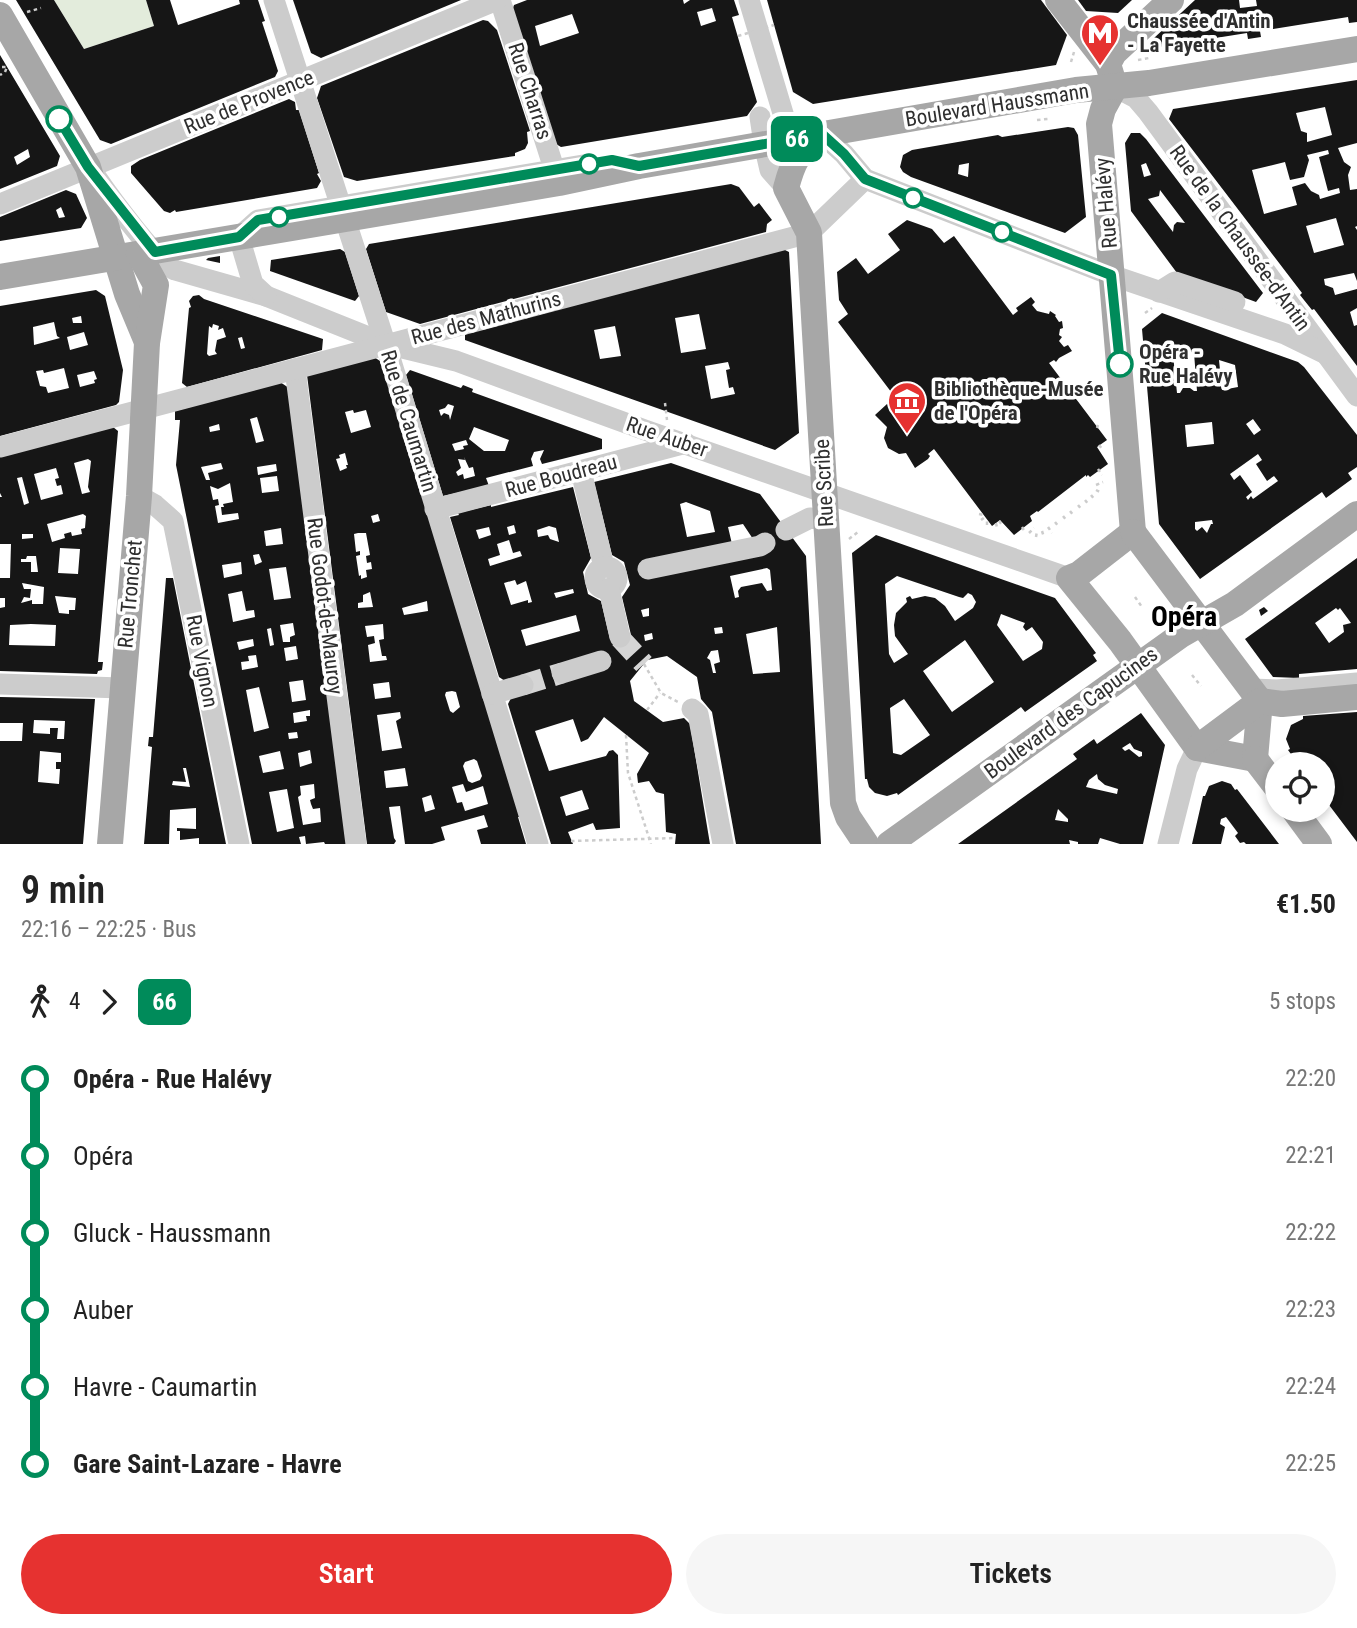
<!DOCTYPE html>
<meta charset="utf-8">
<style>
body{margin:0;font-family:"Roboto Condensed",sans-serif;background:#f6f6f6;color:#222;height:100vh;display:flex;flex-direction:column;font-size:26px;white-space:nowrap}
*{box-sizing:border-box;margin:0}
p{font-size:23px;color:#767676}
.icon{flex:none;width:38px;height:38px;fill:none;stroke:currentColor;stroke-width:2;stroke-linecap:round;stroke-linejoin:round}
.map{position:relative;height:844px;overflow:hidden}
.panel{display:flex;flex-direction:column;background:#fff;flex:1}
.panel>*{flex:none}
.badge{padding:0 14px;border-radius:10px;font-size:24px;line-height:46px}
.buttons{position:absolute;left:1265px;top:752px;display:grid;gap:14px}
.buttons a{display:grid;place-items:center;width:70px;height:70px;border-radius:50%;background:#fff;box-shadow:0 4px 10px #0003;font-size:35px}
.map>.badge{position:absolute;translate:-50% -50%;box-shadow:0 0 0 4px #fff}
.legs{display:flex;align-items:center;gap:10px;height:77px;padding:0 21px;font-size:23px}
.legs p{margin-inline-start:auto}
.summary{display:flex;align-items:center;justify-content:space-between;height:119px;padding:0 21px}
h1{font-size:38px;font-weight:600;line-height:52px}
.primary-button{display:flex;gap:14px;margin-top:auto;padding:14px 21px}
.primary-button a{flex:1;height:80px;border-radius:42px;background:#e63230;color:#fff;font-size:28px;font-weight:600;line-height:80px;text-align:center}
.primary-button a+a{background:#f6f6f6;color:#222}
ul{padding:0 21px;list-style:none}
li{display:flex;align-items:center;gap:24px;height:77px;font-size:26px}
li i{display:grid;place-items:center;width:10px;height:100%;margin:0 9px;background:currentColor}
li i::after{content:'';width:18px;height:18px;margin:-9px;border:5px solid;border-radius:50%;background:#fff}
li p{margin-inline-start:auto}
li:first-child i{background:linear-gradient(#0000 50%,currentColor 0)}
li:last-child i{background:linear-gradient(currentColor 50%,#0000 0)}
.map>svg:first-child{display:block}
.pitch{fill:#e3ecdc}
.building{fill:#161616;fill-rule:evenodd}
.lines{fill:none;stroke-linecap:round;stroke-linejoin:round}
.minor-tunnel{stroke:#d5d5d5;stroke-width:21;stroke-dasharray:21 10;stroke-linecap:butt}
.path{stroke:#ccc;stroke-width:2.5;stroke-dasharray:3.5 3.5;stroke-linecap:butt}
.minor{stroke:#ccc;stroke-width:21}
.major{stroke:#a7a7a7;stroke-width:26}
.path-bridge{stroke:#ccc;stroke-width:2.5;stroke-dasharray:3.5 3.5;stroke-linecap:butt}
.line-1-casing{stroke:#fff;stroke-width:16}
.line-1{stroke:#008b5a;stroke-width:10}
.stop-1-dot{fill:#fff;stroke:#008b5a;stroke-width:3.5}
.labels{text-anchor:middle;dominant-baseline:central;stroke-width:7;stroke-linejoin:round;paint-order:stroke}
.poi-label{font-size:21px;font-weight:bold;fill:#2f2f2f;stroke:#fff;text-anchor:start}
.street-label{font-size:21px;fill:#2f2f2f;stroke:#fff}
.stop-label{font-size:21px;font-weight:bold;fill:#2f2f2f;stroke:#fff;text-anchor:start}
.district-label{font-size:28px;font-weight:bold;fill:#000;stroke:#fff}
</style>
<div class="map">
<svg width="1357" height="844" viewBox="0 0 1357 844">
<rect width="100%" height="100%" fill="#fff"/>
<path class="pitch" d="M54 0H146L154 26 84 49Z"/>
<g class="building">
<path d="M16 0H54L84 49 154 26 146 0H170L178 25 240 4 239 0H258L265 21 262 22 278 71 275 77 111 144 100 140Z"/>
<path d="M293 0H461L321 58 311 53Z"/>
<path d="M527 0H683L684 4 690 0H734L739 15 732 17 757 102 747 116 561 147 556 144 512 11 514 5ZM712 8 716 21 701 26 697 12ZM572 14 579 33 540 46 535 26Z"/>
<path d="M767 0H1041L1067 35 1056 65 813 104 793 92Z"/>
<path d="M1078 0H1132L1118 13 1086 11Z"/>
<path d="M1195 0H1239L1240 8 1257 6 1256 0H1357V22L1349 23 1348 17 1260 31 1261 37 1248 39 1247 33 1159 47 1154 38Z"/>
<path d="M483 20 488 21 497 30 530 131 527 132 528 143 525 149 515 153V156L357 181 344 177 317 98 321 86Z"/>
<path d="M0 55 60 156 57 166 0 189ZM28 149 30 157 17 165 14 157Z"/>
<path d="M1357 80V143L1338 148 1344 162 1351 167 1348 175 1350 190 1357 189V226L1355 227 1357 230V281L1354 273 1324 279 1325 285 1333 288 1335 295 1357 289V308L1350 312 1354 326 1357 325V366L1314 309 1312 310 1300 295 1302 293 1169 119 1173 109ZM1325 107 1332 135 1307 142V133L1301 131 1296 113ZM1328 150 1329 154 1319 157 1328 191 1339 188 1340 193 1320 199 1319 195 1311 191 1305 183 1292 187 1297 205 1264 214 1252 170 1285 162 1290 180 1304 177 1309 160 1307 155ZM1336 218 1344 245 1314 253 1306 226Z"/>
<path d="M289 99 295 102 296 110H299L319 173 317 174 321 181 317 188 176 212 175 210 170 213 164 211 131 173V166L140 160Z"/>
<path d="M1068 127 1074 128 1078 135 1086 217 1065 233 911 177 903 172 900 167 903 155 912 150 998 135 1002 137ZM969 163 968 177 958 174 959 165Z"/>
<path d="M1131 133H1140L1146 139 1263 293 1256 302 1177 273 1131 211 1125 143ZM1146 163 1151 175 1144 177 1141 165ZM1160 190 1185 223 1177 222 1174 225 1173 232 1148 199 1159 196Z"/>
<path d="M731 184 739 187 754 207 759 203 772 220 767 224 766 232 420 324 386 312 366 249 369 244Z"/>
<path d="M66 190 76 194 87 218 81 228 0 241V217ZM61 207 65 217 59 218 56 210Z"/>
<path d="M907 220 932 229 944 243 954 236 1013 315 1018 311 1016 308 1031 297 1035 302 1032 305 1037 311 1049 314 1050 311 1056 315 1055 316 1059 322 1062 321 1063 328 1060 329 1059 335 1062 337 1059 341 1064 347 1068 345 1072 351 1059 358 1056 362 1054 360 1049 363 1107 440 1097 447 1108 464 1090 477 1088 475 1086 477V475L1038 512 1037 511 1030 516 1032 521 1014 535 1000 520 992 526 934 449 928 454 930 456 928 459 915 468 906 453 899 454 888 448 884 438 887 427 875 415 887 404 890 403 892 406 898 401 838 322 848 314 839 300 837 272 856 258 868 274 900 250 888 234Z"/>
<path d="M340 249 345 252 359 296 355 301 270 271 271 260Z"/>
<path d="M783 249 789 252 799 433 775 450 465 340V334ZM699 314 706 349 681 353 675 318ZM615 326 621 356 600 359 594 330ZM728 362 730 369 726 370 729 388 733 387 735 394 711 399 705 366Z"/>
<path d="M220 256V263L206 260 208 258Z"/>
<path d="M96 290 105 296 123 370 119 402 116 405 0 436V306ZM81 316 82 323H73L72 318ZM54 322 57 336 60 338 34 345 33 327ZM84 332 88 345 70 350 67 337ZM64 368 69 388 48 393 46 387 40 386 36 371 43 370 44 373ZM94 371 97 379 94 380 95 383 80 387 77 375Z"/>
<path d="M199 295 204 299 323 339 322 350 187 387 182 383 189 308 191 307 189 301 193 296ZM213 324 219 326 218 330 223 328 226 337 217 340 215 351 217 354 209 356 207 354 209 326 212 328ZM242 337 245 348 241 349 238 338Z"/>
<path d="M1162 313 1298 362 1304 367 1357 435V467L1348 473 1352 479 1326 498 1322 492 1200 579 1159 524 1142 329ZM1172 345 1194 353 1197 391H1194L1190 388H1183L1180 393H1177ZM1219 360 1235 365 1238 387 1222 390ZM1253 419 1261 430 1254 435 1246 424ZM1212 422 1214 444 1187 447 1185 425ZM1258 454 1262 460 1256 464 1267 481 1274 476 1278 481 1253 499 1251 496 1248 500 1246 497 1252 492 1240 475 1234 480 1230 474ZM1212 520 1213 524H1211L1207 533 1202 527 1197 531 1195 529V522Z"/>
<path d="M374 357 380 361 382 365 521 817H518L526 844H481L477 830 488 827 484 815 441 827 445 840 432 844H405L400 806 389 807 394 838 396 841 394 844H367L307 375ZM353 410 354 413 366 410 371 427 351 433 345 412ZM345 453 348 465H346L347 468 340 471 336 459 340 458 339 455ZM378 514 380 521 373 523 371 516ZM358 533H366L370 555 366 556 367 563 371 562 372 569 366 570 367 577 361 579V575L359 576 356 556 360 555V551L356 552 354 534ZM370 592 373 607 358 608V603L363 602V595ZM427 601 428 611 404 615 402 608ZM383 624 384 639 379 640 382 656H386L387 660 370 662 368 645 375 643 374 636 367 637 365 626ZM389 682 391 697 375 699 373 684ZM452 691 456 692 460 707 453 713 450 711 445 695 446 692ZM400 712 401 718 396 721 402 748 382 751 377 715ZM474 759 477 761 482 776 480 780 472 783 468 781 463 766 465 762ZM405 768 408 786 386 788 384 771ZM463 784 466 792 483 786 488 804 465 811 462 802 457 803 452 787ZM431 795 435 809 425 812 422 798Z"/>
<path d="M410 370 461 388 463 385 473 389 472 392 602 439V449L542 464 540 459 544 450 534 452 531 459 533 466 486 478 489 486 443 496 406 375ZM448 404 454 406 450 420 449 415 444 413 441 416 439 410 445 408ZM474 427 509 440 505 451H484L469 439ZM466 440 468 445 463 446 464 449 455 451 452 444ZM464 457 469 468 473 467 475 476 464 479 463 474 458 476 456 472 461 468 458 459 465 460Z"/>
<path d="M280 382 289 388 347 844H325L324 842 306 844 305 836 299 837 301 844H252L176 465 180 420H175V411ZM257 417 264 441 256 443 250 419ZM219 424 220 430 210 432 209 427ZM221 463 223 469 208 473 210 480H206L201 467ZM276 464 277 471 258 475 257 467ZM277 476 279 491 262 493 260 478ZM230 483 233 502 223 504 224 507H221L222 515 238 513 239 519 218 523 215 506 219 505 218 499 213 500 210 486 218 489ZM281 528 283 544 266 546 264 531ZM259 554 262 562 255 565 253 555ZM241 562 242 574 224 578 222 565ZM286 567 291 598 274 600 269 569ZM242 591 246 611 254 610 255 617 233 622 228 594ZM293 623 295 635 290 637V642H283L280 625ZM271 628 274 645 270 646 267 629ZM253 639 254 646 239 650 237 642ZM296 646 298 659 286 661 284 648ZM256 655 258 667 242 670 241 662 249 661 248 656ZM303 680 306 700 292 702 289 682ZM259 687 269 728 254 732 246 690ZM310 710V716H306L307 721 294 723 293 713ZM297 732 298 738 289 739 288 733ZM310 750 312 763 300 767 298 753ZM280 751 284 769 263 773 259 756ZM314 784 315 798 310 800 311 804 313 809 320 808 321 822 303 825 298 797 301 795 300 786ZM287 789 294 828 277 832 269 792Z"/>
<path d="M113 427 118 431 98 662H103L102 670 98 671 97 674 0 671V608L5 607V598H0V578H10L11 544H0V497H2L0 493V457ZM88 459 91 461 88 487 90 492 82 494 74 463ZM56 468 59 478 55 479 57 486 61 485 63 494 41 500 34 474ZM22 477 29 503 24 505 17 478ZM83 514 86 516 85 528 81 529 82 534 72 536 71 532 64 534 65 538 52 542 47 524ZM22 534H33V538L22 539ZM60 548 80 549 78 574 58 573ZM27 556H36L38 572H31V562H21V559H26ZM22 583 44 587 43 604H32V600L21 603 24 597 30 598 31 589H24ZM55 596 76 598 75 610H69V614L59 613ZM31 624 56 625 55 646 9 645 10 625Z"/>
<path d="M671 463 760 494 806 556 821 844H736L712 712 701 699 697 677 667 656 647 660 630 681 634 701 663 722 684 718 690 724 710 844H675L676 834 666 832 664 794 656 792 649 781 638 783 637 774 649 753 604 717 588 739 581 742 573 719 535 731 549 771 606 756 609 751 613 750 618 755 620 828 596 830 593 823 568 832 573 844H551L508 704 511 698 505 681 499 677 450 517 459 515 458 513 491 505V507L573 487 591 558 583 572 588 594 601 601 610 639 631 635 622 597 630 585 624 562 612 555 594 482ZM686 502 710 511 715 532 687 537 680 504ZM743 524 753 539 732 544 728 527ZM514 525 516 533 509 535 507 527ZM549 526 556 528 559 542 550 539 548 535 538 537 537 530ZM489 527 491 535 479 539 476 530ZM509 540 513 553 520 551 522 556 490 566 488 559 500 555 497 544ZM767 568 770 570 772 590 767 591 762 583 741 587 738 591 739 597 735 598 730 576ZM515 580 517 585 526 581 532 602 528 603V600L511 605 504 583ZM573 589 574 593 556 598 554 593ZM649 608V616L643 617 641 610ZM576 615 580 631 526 646 521 630ZM722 627 723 633 715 634 714 628ZM777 627 780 672 753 674 746 634ZM652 633 653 639 645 641 644 635ZM718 650 720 662 714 664 716 673H713L710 660 707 658 711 651ZM582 790 589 809 566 816 560 797Z"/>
<path d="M876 535 1055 598 1096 653 1093 655 1097 661 1025 712 1021 707 898 795 897 793 887 796 875 793 869 787 867 779H865L852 553ZM897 576 959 597 963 598 968 593 972 595 976 602 973 608 955 621 945 606 935 598 925 596 912 599 910 596 906 598 907 602 896 613 894 625 895 636 908 654 894 663 889 654 885 584ZM1001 614 1025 623 1023 627 1026 631 1032 627 1043 642 1042 649 1023 661 997 625ZM965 640 994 682 952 712 923 671ZM904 699 930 735 901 755 893 753 890 708Z"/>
<path d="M1357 558V669L1299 674V678L1273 677 1245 639ZM1336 608 1338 610 1340 608 1351 623 1343 625 1344 632 1329 643 1315 623Z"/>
<path d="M166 578H173L226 844H199V838L180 840V831H177V828L196 829V808L170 810 169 844H144L152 747 148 746 149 737H153ZM183 768H186L190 787 172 785 173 781 186 782Z"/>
<path d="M1264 607 1268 611 1261 616 1259 610Z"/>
<path d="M0 697 95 699 83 844H0V741H22L23 723H0ZM34 720 65 721 64 739H57L58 728H50V734L33 733ZM40 751 61 753V762H56V769H60L59 784 38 782Z"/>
<path d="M1357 712V842L1323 797V765H1299L1288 750 1290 749 1286 739 1291 725 1303 719V716Z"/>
<path d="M1141 713 1165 745 1143 844H1120L1100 838 1098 844H1078V842L1069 840 1070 844H958L1077 759 1073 754 1094 739 1097 744ZM1130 743 1134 749 1142 752V756L1139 757 1129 749 1125 751 1122 748ZM1097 774 1098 779 1105 785 1118 789 1117 794 1086 787 1089 780ZM1058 809 1068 819V822L1055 820Z"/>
<path d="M1222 781 1231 784 1235 790 1237 789 1279 844H1246L1244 842 1240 843 1235 836 1238 833 1226 817 1221 819 1220 824 1225 827 1221 844H1192L1203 796H1205L1209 786Z"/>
</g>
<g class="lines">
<g class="minor-tunnel">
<path d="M620 638 644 664"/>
<path d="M523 685 562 673"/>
</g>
<g class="path">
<path d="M27 12 41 8"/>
<path d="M1203 50 1214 49"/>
<path d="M1138 60 1149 58"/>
<path d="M1071 62 1074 52"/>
<path d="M2 67H7L5 72"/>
<path d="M0 75 2 74"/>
<path d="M1037 120 1048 119"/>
<path d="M1145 313 1152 308"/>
<path d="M665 403 667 420"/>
<path d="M1097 428 1098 425"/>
<path d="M1099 445 1103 450"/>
<path d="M1098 469 1102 475"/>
<path d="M1096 485 1103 482"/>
<path d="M1096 490 1102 493"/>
<path d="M1091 495 1095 500"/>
<path d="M1085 500 1089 505"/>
<path d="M1078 505 1082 510"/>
<path d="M1070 511 1074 516"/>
<path d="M979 514 984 515"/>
<path d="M1063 516 1067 521"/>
<path d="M981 520 985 517"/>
<path d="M999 521 1002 525"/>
<path d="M1055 522 1059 527"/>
<path d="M996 523 997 528"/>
<path d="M987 525V520"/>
<path d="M1022 527 1025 532"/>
<path d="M1048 527 1052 533"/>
<path d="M1042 531 1044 537"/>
<path d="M1029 533 1034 528"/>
<path d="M1036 537 1037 531"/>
<path d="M849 539 858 532"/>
<path d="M1135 597 1142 607"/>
<path d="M644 664 661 693 678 702"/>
<path d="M1192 675 1201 686"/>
<path d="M647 710 660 693"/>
<path d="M626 735 628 773 651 844"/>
<path d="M571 841 676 838"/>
</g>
<g class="minor">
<path d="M274 0 391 361 538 844"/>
<path d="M500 0 558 181"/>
<path d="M749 0 791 140"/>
<path d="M1115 87 1136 98 1148 112 1357 396"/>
<path d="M760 117 764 144 770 170 786 188"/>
<path d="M822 134 844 154 865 179 1111 275 1285 334 1324 353"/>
<path d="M96 177C109 196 158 263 175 270L266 296 386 344 456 361 645 430 1069 578"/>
<path d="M0 204 497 0"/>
<path d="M1159 292 1175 282 1235 302"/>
<path d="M266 296 253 284 239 237 258 220 589 164"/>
<path d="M295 369 356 844"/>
<path d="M0 447 809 233 865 179"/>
<path d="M581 471 604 567"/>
<path d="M139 496 155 505 173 521 239 844"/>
<path d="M435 509 686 443"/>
<path d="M786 530 810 518 826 520"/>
<circle cx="606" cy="578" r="11"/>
<path d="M648 569 760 546 765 543"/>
<path d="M609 589 620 637"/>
<path d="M562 673 601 661"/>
<path d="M0 684 121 688"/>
<path d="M1252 689 1277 690 1357 683"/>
<path d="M492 694 523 685"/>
<path d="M692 709 698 714 723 844"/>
<path d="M1168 844 1187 769 1197 748"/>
</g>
<g class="major">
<path d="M1058 0 1108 64 1115 87 1103 109 1099 124 1133 532"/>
<path d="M0 15 88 167 127 294 147 342"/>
<path d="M1108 64 1114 53 1171 0"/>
<path d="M822 134C798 153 794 158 786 188L809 233 843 803 848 817 866 844"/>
<path d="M0 277 559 183 639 166 1076 90 1149 83 1357 49"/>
<path d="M1133 532 1079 574 1069 578 1120 641 1197 748 1255 759"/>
<path d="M1133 532 1260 701 1255 759"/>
<path d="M1197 748 1260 701 1282 704 1357 697"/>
<path d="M1255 759 1278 789"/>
<path d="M1294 810 1319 844"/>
<path d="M110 844 139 496 147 343 156 285 139 254"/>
<path d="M889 844 1181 635 1235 604 1357 514"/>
</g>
<path class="path-bridge" d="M738 36 774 25"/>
</g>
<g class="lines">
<defs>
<path id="line-1" d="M59 119 88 167 155 252 239 237 258 220 612 160 639 166 822 134 844 154 865 179 1111 275 1120 364"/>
</defs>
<use href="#line-1" class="line-1-casing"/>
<use href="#line-1" class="line-1"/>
</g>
<defs>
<symbol id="metro-pin" viewBox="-11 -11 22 30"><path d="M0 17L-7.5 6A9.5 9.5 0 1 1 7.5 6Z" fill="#e63230" stroke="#fff"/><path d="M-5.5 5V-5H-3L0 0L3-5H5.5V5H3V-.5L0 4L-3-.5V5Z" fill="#fff"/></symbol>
<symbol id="museum-pin" viewBox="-11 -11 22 30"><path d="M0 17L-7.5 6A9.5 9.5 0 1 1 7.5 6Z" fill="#e63230" stroke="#fff"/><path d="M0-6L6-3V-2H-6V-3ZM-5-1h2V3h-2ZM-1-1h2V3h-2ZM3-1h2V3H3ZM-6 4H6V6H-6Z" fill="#fff"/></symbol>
</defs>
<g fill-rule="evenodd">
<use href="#metro-pin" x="1078" y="11" width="44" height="60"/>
<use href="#museum-pin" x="885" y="379" width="44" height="60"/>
</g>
<g class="stop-1-dot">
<circle cx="59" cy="119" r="12"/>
<circle cx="589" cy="164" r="9"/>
<circle cx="913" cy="198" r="9"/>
<circle cx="279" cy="217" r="9"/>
<circle cx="1002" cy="232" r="9"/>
<circle cx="1120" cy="364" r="12"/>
</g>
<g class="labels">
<g class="poi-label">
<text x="1127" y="21">Chaussée d'Antin<tspan x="1127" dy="24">- La Fayette</tspan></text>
<text x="934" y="389">Bibliothèque-Musée<tspan x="934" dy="24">de l'Opéra</tspan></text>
</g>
<g class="street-label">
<text transform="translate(530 91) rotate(72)">Rue Charras</text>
<text transform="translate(249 102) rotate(-22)">Rue de Provence</text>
<text transform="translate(997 105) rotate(-9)">Boulevard Haussmann</text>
<text transform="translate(1106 203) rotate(-95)">Rue Halévy</text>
<text transform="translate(1240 238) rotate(54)">Rue de la Chaussée-d'Antin</text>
<text transform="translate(486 318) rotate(-15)">Rue des Mathurins</text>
<text transform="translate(409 421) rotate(73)">Rue de Caumartin</text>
<text transform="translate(667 437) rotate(19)">Rue Auber</text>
<text transform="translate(561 476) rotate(-15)">Rue Boudreau</text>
<text transform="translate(824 483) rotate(-93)">Rue Scribe</text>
<text transform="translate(130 594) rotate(-85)">Rue Tronchet</text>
<text transform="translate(325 606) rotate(83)">Rue Godot-de-Mauroy</text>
<text transform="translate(202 661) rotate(79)">Rue Vignon</text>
<text transform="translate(1071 713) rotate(-36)">Boulevard des Capucines</text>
</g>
<g class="stop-label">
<text x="1139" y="352">Opéra -<tspan x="1139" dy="24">Rue Halévy</tspan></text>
</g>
<g class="district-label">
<text x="1184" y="616">Opéra</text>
</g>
</g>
</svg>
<div class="buttons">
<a><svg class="icon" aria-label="locate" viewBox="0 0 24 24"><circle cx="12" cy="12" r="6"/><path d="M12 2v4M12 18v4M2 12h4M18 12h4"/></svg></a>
</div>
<b class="badge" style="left:797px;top:139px;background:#008b5a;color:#fff">66</b>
</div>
<section class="panel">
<div class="summary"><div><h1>9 min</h1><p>22:16 – 22:25 · Bus</p></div><b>€1.50</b></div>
<div class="legs"><svg class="icon" aria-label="walk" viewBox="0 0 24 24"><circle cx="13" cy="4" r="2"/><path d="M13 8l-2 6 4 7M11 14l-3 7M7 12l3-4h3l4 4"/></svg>4<svg class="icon" aria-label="forward" viewBox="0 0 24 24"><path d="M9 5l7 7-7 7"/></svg><b class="badge" style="background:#008b5a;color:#fff">66</b><p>5 stops</p></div>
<ul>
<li><i style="color:#008b5a"></i><b>Opéra - Rue Halévy</b><p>22:20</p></li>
<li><i style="color:#008b5a"></i><span>Opéra</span><p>22:21</p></li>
<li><i style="color:#008b5a"></i><span>Gluck - Haussmann</span><p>22:22</p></li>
<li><i style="color:#008b5a"></i><span>Auber</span><p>22:23</p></li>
<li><i style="color:#008b5a"></i><span>Havre - Caumartin</span><p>22:24</p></li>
<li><i style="color:#008b5a"></i><b>Gare Saint-Lazare - Havre</b><p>22:25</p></li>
</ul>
<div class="primary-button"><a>Start</a><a>Tickets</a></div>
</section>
